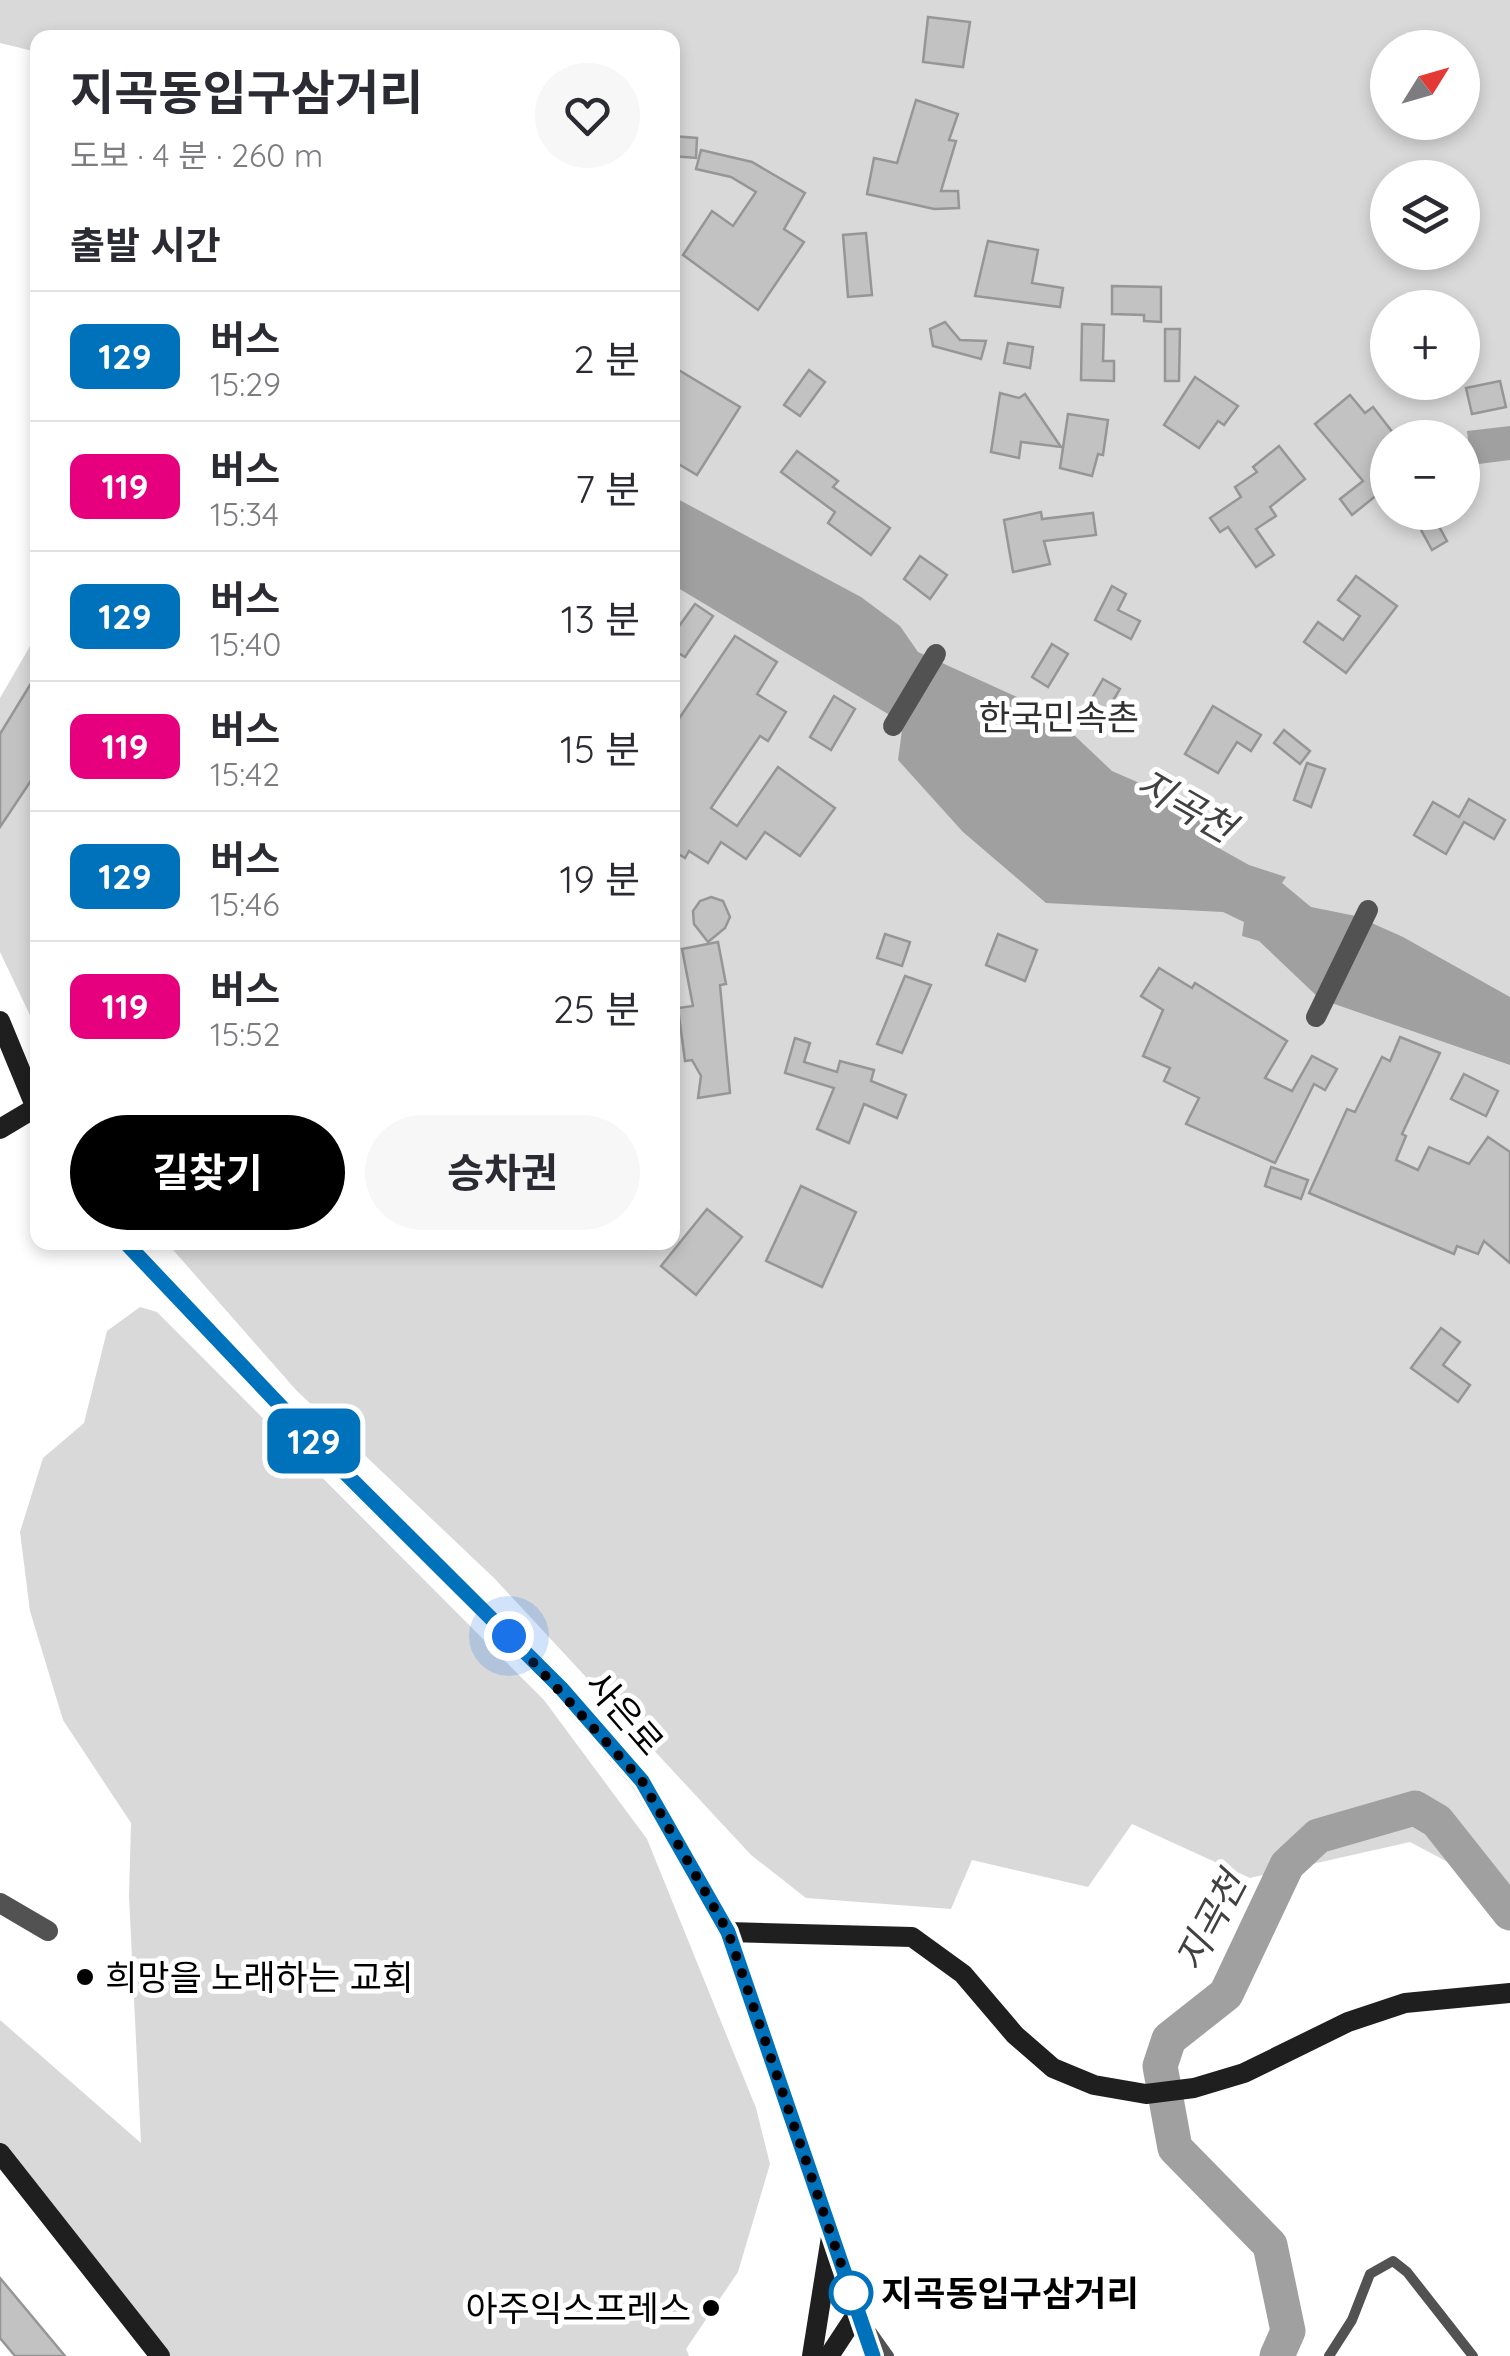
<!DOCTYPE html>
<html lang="ko">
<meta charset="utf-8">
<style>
body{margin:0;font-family:Quicksand,"Noto Sans KR",sans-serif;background:#f7f7f7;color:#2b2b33;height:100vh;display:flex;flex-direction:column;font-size:38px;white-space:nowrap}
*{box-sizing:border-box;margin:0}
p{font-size:32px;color:#7c7c81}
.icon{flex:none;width:55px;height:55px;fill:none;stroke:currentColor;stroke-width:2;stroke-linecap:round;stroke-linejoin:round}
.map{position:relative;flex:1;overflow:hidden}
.drawer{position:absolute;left:30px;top:30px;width:650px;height:1220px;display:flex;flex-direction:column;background:#fff;border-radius:20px;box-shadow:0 5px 15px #0003}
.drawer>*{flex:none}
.badge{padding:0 20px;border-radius:15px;font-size:35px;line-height:65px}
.needle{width:65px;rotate:53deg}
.buttons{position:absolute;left:1370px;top:30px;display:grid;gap:20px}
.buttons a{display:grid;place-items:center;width:110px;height:110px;border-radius:50%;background:#fff;box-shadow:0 5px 15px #0003;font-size:50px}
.you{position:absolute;width:50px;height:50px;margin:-25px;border:8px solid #fff;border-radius:50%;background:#1a73e8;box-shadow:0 0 0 15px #1a73e833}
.map>.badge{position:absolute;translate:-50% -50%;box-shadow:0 0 0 5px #fff}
h2{padding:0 40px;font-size:38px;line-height:90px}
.round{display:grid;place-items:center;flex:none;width:105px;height:105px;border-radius:52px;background:#f7f7f7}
.overview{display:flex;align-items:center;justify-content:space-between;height:170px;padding:0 40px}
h1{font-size:48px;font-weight:700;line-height:75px}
.primary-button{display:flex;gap:20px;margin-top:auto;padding:20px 40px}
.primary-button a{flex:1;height:115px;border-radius:60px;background:#000;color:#fff;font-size:40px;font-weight:700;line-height:115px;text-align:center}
.primary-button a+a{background:#f7f7f7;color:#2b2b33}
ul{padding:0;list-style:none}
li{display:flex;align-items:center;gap:30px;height:130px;padding:0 40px;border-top:2px solid #e1e1e2}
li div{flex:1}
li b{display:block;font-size:38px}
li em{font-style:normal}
li .badge{min-width:110px;font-weight:700;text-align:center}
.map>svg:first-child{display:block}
.green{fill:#d9d9d9;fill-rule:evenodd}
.water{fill:#a0a0a0}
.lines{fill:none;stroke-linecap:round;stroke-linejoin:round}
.river{stroke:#a0a0a0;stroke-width:35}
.building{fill:#c2c2c2;stroke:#969696;stroke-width:2.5}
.lane{stroke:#525252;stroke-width:10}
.street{stroke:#525252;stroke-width:20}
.secondary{stroke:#1f1f1f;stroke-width:20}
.line-casing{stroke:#fff;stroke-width:22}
.line{stroke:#0072bc;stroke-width:15}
.walk{stroke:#000;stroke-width:10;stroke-dasharray:0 18}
.poi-dot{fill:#000;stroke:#fff;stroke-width:4}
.stop-dot{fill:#fff;stroke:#0072bc;stroke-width:5}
.labels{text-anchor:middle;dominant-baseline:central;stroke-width:10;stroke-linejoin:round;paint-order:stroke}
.park-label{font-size:35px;fill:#303030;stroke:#fff}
.street-label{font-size:35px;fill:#000;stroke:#fff}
.poi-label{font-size:35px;fill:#000;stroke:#fff;text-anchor:start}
.stop-label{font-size:35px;font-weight:bold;fill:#000;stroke:#fff;text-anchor:start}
.water-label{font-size:38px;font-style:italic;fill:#414141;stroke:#fff}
</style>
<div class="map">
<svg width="1510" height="2356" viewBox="0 0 1510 2356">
<rect width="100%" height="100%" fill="#fff"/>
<g class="green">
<path d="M0 0H1510V1895L1410 1842 1250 1878 1132 1824 1088 1887 972 1860 951 1909 806 1898 751 1855 495 1579 296 1390 167 1243 672 1242V38H38L37 52 0 43ZM1388 48H1462V122H1388ZM1388 178H1462V252H1388ZM1388 308H1462V382H1388ZM1388 438H1462V512H1388Z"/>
<path d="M37 634V1030L0 952V698Z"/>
<path d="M140 1307 157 1312 544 1700 647 1839 756 2108 770 2164 738 2272 686 2349 689 2356H167L0 2149V2020L141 2143 129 1896 131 1823 63 1720 30 1611 20 1532 43 1458 84 1423 107 1331Z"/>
</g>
<g class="water">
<path d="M1510 426V460L1471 465 1467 431Z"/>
<path d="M672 496 861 597 900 626 918 652 1019 698 1075 736 1112 771 1208 813 1215 846 1249 865 1286 877 1282 883 1311 907 1356 916 1403 937 1510 997V1065L1320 999 1259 941 1242 936 1244 922 1223 912 1046 903 963 832 898 760 903 723 673 585Z"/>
</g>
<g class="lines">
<path class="river" d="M1277 2356 1288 2331 1270 2245 1175 2148 1160 2066 1169 2039 1226 1994 1287 1865 1318 1836 1415 1808 1437 1821 1510 1913"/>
</g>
<g class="building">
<path d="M928 17 970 22 963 67 923 62Z"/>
<path d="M916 100 958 114 949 140 956 141 941 191H958L959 208 934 209 867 194 874 158 897 163Z"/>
<path d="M672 136 697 138 696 158 672 156Z"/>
<path d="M701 150 752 162 805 193 784 229 804 242 758 310 683 255 712 211 733 226 756 192 731 177 696 169Z"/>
<path d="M866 233 872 295 848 297 843 235Z"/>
<path d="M988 241 1038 250 1032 283 1063 288 1060 307 975 296Z"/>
<path d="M1112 286 1161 287V322L1144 321V315L1112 314Z"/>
<path d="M945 322 960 340 986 341 981 359 933 346 930 329Z"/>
<path d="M1082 324 1104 325 1103 361H1114V381L1081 380Z"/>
<path d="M1165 329H1180L1179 381H1165Z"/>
<path d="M1008 343 1033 347 1030 368 1004 363Z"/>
<path d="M672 366 740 407 697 475 672 460Z"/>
<path d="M809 370 825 382 800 416 784 405Z"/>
<path d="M1195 377 1238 406 1224 425 1218 421 1199 448 1164 425Z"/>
<path d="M1500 381 1506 407 1472 414 1466 388Z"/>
<path d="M1000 393 1019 398 1025 394 1061 447 1021 442 1019 458 991 452Z"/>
<path d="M1350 395 1365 413 1373 407 1397 438H1388V486L1352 515 1340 499 1363 481 1315 424Z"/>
<path d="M1068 414 1108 420 1103 455 1098 454 1092 476 1060 468Z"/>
<path d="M1279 446 1305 479 1270 507 1276 516 1256 529 1274 555 1256 567 1228 527 1220 532 1210 518 1241 497 1235 487 1257 472 1253 467Z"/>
<path d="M797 451 838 481 833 487 890 528 871 555 828 523 835 512 781 472Z"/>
<path d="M1041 512 1042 519 1093 513 1096 535 1044 541 1050 564 1013 572 1004 520Z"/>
<path d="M1422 512H1431L1447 541 1432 550 1414 517Z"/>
<path d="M920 556 947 575 930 599 904 579Z"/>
<path d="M1356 576 1397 606 1346 673 1304 642 1318 622 1343 640 1360 616 1338 600Z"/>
<path d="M1112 586 1126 594 1118 610 1140 621 1131 639 1095 620Z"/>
<path d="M695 604 713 616 685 657 672 649V636Z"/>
<path d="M735 636 777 662 757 694 786 712 768 741 760 736 711 808 737 826 778 767 835 808 800 856 765 832 746 859 721 842 708 863 689 851 685 858 672 850V729Z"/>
<path d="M1052 644 1068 654 1048 687 1032 677Z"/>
<path d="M38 672V770L0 827V734Z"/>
<path d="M1103 679 1120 689 1100 722 1084 712Z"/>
<path d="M834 696 855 709 831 750 810 737Z"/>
<path d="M1213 706 1261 735 1251 751 1237 742 1218 773 1185 754Z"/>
<path d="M1284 730 1310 751 1300 764 1274 743Z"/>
<path d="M1307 763 1325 769 1311 807 1294 800Z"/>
<path d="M1469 799 1505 820 1494 839 1464 822 1446 854 1414 835 1433 802 1459 817Z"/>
<path d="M711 897 723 901 730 917 725 928 708 942 694 924 693 911 700 901Z"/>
<path d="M885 934 910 942 902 966 877 958Z"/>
<path d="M998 934 1037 950 1025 981 986 965Z"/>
<path d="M718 942 726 984 720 985 730 1093 698 1098 701 1076 692 1060 685 1061 678 1008 693 1006 682 949Z"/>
<path d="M1159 968 1192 988 1195 983 1287 1041 1265 1078 1292 1091 1312 1056 1337 1069 1325 1090 1314 1084 1275 1163 1186 1124 1199 1098 1164 1081 1170 1068 1143 1056 1163 1010 1141 996Z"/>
<path d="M905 976 931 985 902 1053 877 1044Z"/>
<path d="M1400 1037 1440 1053 1402 1134 1406 1136 1396 1160 1418 1170 1429 1147 1469 1164 1488 1137 1510 1152V1263L1484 1241 1478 1254 1457 1246 1454 1254 1309 1193 1347 1109 1355 1112 1382 1057 1390 1061Z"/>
<path d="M795 1038 810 1043 804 1062 837 1072 840 1061 874 1070 871 1081 906 1095 897 1118 864 1104 849 1143 817 1129 834 1088 785 1073Z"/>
<path d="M1464 1074 1498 1091 1486 1116 1451 1099Z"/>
<path d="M1271 1167 1308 1180 1301 1199 1265 1186Z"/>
<path d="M801 1186 856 1212 822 1287 766 1261Z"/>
<path d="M707 1209 742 1237 696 1295 661 1266Z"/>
<path d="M1441 1328 1460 1342 1443 1365 1470 1385 1458 1402 1411 1368Z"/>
<path d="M0 2278 65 2356H15L0 2338Z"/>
</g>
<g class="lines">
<g class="lane">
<path d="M872 2332 889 2356"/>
<path d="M1329 2356 1352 2320 1370 2274 1393 2261 1407 2272 1473 2356"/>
</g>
<g class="street">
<path d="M893 726 936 654"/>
<path d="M1316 1017 1368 910"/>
<path d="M0 1903 48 1931"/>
</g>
<g class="secondary">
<path d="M0 1021 38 1113"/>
<path d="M0 1129 35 1108"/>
<path d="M125 1242 326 1454 561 1689 641 1781 728 1932 873 2356"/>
<path d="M728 1932 912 1937 963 1974 1015 2035 1053 2068 1094 2085 1146 2094 1194 2088 1244 2073 1348 2022 1405 2003 1510 1993"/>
<path d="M0 2153 160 2356"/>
<path d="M812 2356 831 2237"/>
<path d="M829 2356 858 2312"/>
</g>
</g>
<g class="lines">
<defs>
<path id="line" d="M125 1242 326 1454 561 1688 642 1781 728 1932 873 2356"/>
</defs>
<use href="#line" class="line-casing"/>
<use href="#line" class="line"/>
<path class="walk" d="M509 1636 642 1781 728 1932 851 2293"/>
</g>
<g class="poi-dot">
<circle cx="85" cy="1977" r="10"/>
<circle cx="711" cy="2308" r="10"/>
</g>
<circle class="stop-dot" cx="851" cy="2293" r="20"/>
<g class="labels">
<g class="park-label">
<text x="1059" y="717">한국민속촌</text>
</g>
<g class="street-label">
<text transform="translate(625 1713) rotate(49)">사은로</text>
</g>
<g class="poi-label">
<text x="105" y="1977">희망을 노래하는 교회</text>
<text x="691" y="2308" text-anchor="end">아주익스프레스</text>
</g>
<g class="stop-label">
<text x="881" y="2293">지곡동입구삼거리</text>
</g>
<g class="water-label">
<text transform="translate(1186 805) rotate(30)">지곡천</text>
<text transform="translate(1210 1921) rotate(-62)">지곡천</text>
</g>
</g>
</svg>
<div class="buttons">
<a><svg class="needle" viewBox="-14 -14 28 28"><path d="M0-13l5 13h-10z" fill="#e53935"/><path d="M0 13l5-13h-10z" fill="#7c7c81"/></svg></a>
<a><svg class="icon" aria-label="layers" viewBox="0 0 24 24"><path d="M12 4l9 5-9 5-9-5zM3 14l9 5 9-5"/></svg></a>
<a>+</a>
<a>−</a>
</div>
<div class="you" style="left:509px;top:1636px"></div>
<b class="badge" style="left:314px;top:1441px;background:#0072bc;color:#fff">129</b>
<section class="drawer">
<div class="overview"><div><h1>지곡동입구삼거리</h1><p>도보 · 4 분 · 260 m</p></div><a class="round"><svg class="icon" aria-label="heart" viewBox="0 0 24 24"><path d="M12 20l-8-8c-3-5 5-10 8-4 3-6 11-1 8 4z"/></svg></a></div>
<h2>출발 시간</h2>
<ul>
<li><span class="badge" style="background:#0072bc;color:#fff">129</span><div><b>버스</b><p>15:29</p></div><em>2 분</em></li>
<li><span class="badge" style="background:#e6007e;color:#fff">119</span><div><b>버스</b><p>15:34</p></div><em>7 분</em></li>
<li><span class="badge" style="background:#0072bc;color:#fff">129</span><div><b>버스</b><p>15:40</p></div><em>13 분</em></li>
<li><span class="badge" style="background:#e6007e;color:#fff">119</span><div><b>버스</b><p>15:42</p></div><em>15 분</em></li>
<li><span class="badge" style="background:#0072bc;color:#fff">129</span><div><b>버스</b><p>15:46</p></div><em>19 분</em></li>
<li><span class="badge" style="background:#e6007e;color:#fff">119</span><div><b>버스</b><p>15:52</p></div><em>25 분</em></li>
</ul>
<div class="primary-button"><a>길찾기</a><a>승차권</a></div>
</section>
</div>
